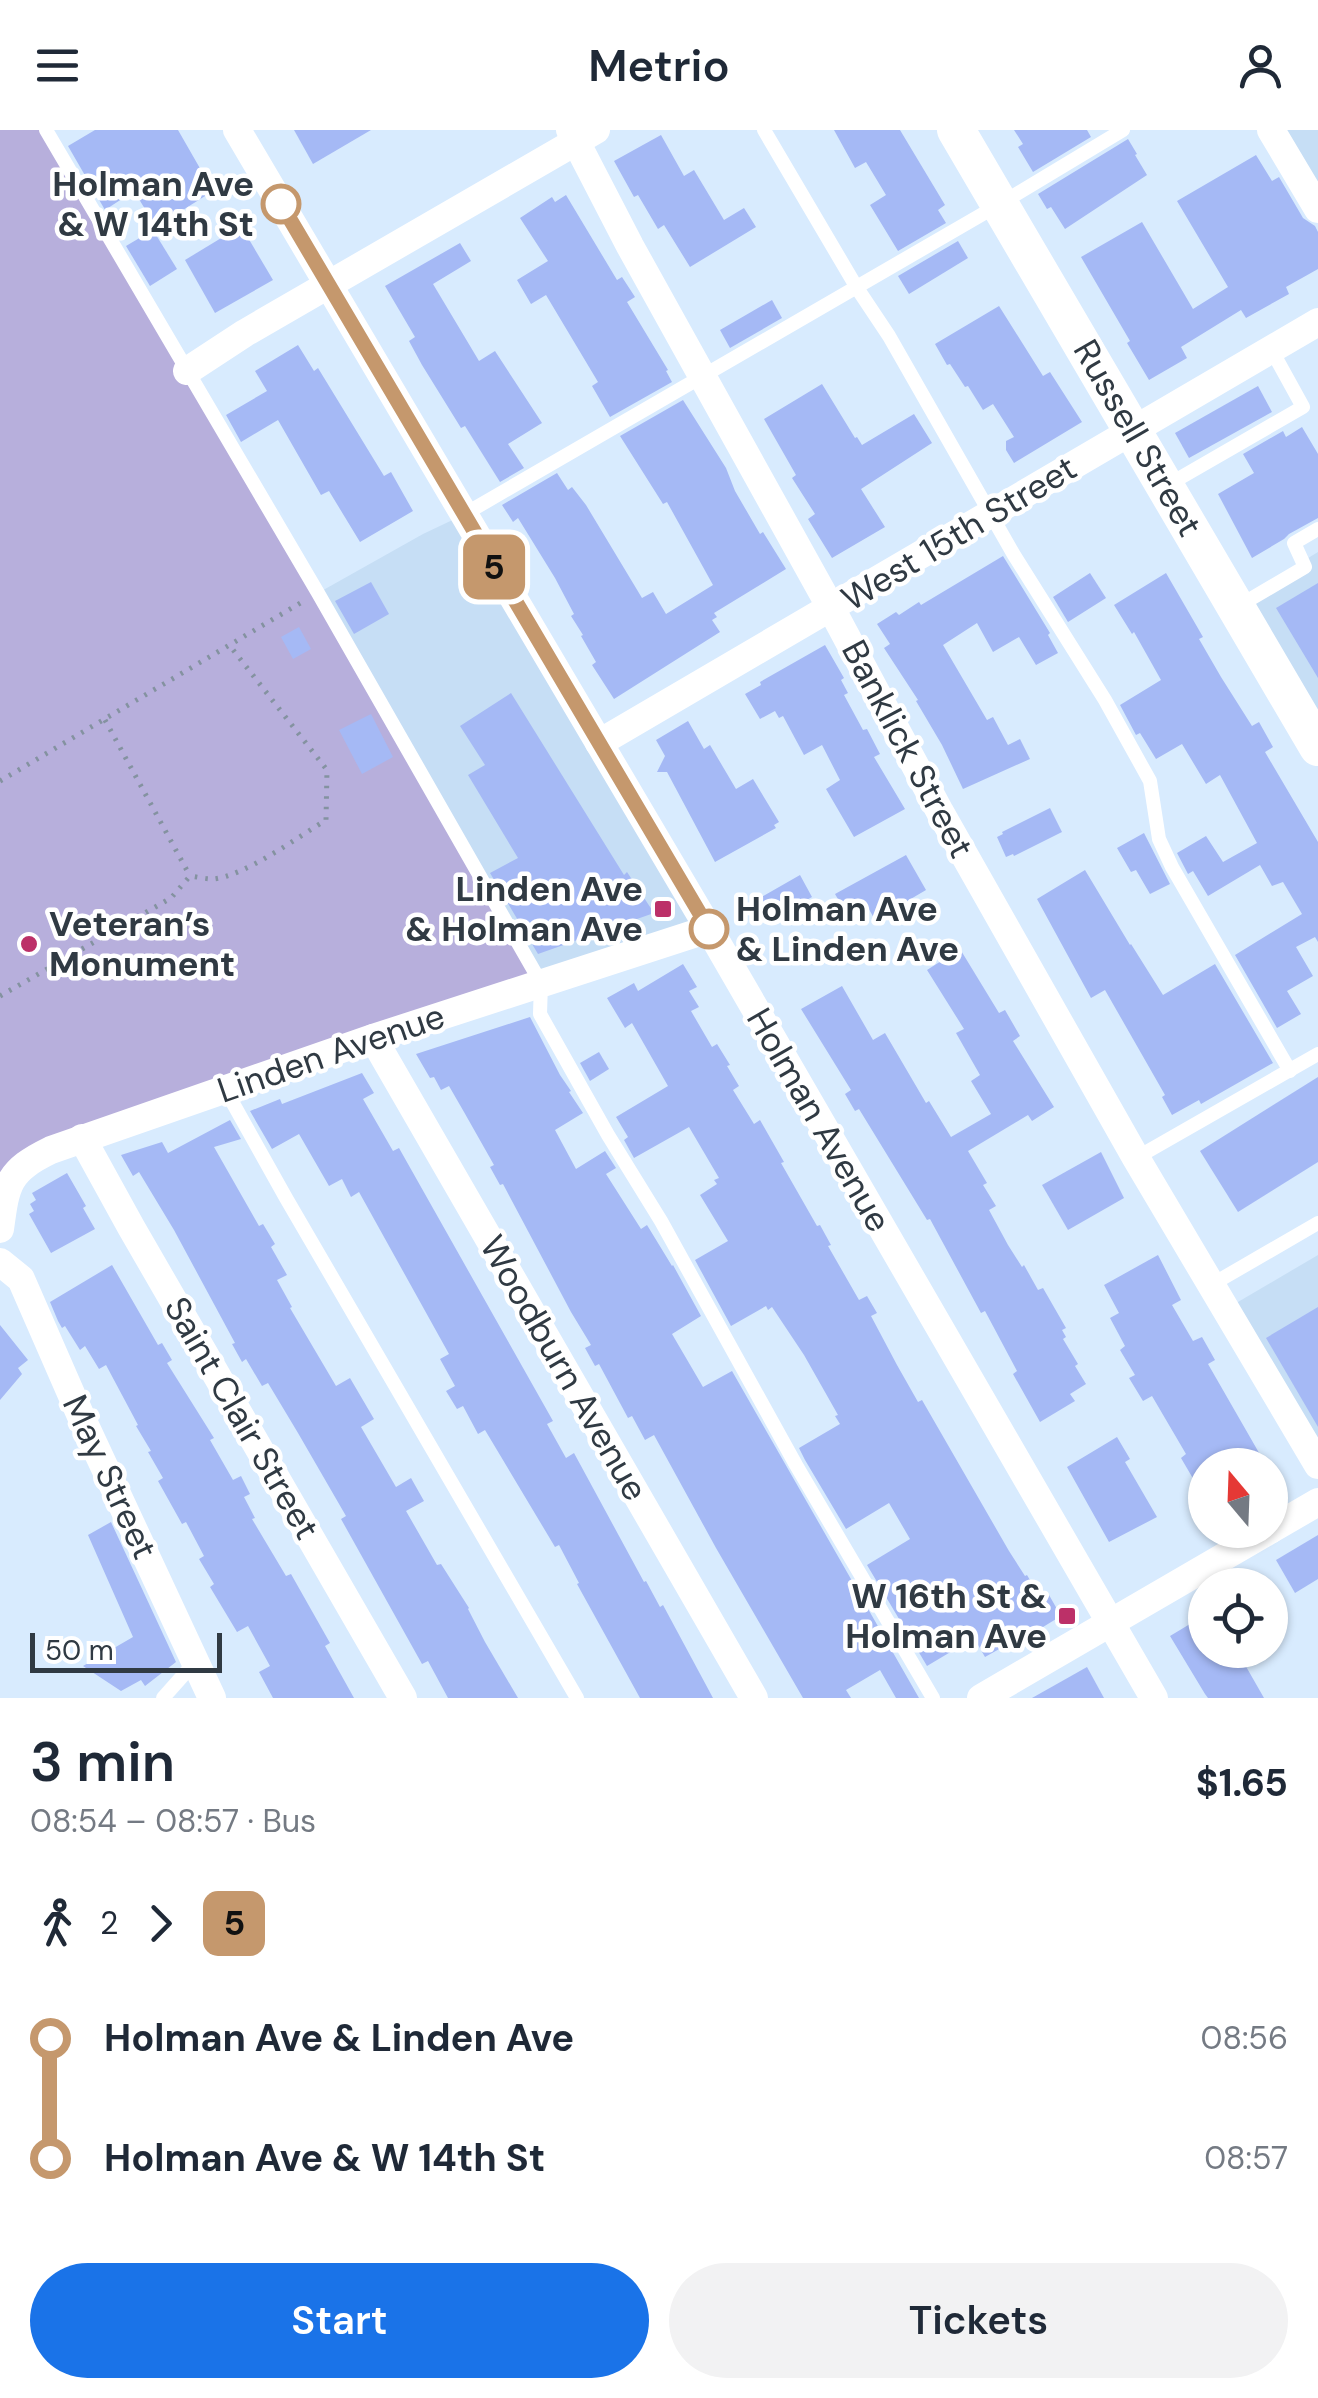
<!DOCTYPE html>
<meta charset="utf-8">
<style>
body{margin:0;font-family:"DM Sans",sans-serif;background:#f2f2f3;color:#1f2937;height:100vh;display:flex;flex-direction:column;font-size:38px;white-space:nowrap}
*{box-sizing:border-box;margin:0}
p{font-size:32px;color:#747a83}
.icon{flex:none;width:55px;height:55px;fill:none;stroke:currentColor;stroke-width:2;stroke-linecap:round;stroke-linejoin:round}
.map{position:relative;height:1568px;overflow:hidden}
.details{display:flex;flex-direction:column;background:#fff;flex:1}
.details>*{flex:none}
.badge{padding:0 20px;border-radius:15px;font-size:35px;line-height:65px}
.needle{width:65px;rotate:341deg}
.controls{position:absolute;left:1188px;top:1318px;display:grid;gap:20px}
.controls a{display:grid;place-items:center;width:100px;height:100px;border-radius:50%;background:#fff;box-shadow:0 2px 8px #0004;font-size:50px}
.scale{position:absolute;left:30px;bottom:25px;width:192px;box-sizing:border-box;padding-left:10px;border:5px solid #303a43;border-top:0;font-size:28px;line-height:35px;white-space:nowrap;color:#303a43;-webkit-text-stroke:8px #fff;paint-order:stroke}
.map>.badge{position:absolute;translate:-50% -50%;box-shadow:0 0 0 5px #fff}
.legs{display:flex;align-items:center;gap:15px;height:110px;padding:0 30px;font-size:32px}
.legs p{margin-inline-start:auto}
.summary{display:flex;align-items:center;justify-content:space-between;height:170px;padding:0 30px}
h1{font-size:55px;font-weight:600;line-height:75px}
.primary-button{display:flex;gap:20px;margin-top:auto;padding:20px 30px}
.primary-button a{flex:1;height:115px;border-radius:60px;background:#1a73e8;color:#fff;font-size:40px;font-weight:600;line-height:115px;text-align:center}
.primary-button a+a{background:#f2f2f3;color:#1f2937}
ul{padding:0 30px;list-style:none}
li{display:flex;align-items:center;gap:35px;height:120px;font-size:38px}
li i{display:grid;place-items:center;width:15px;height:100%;margin:0 12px;background:currentColor}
li i::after{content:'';width:25px;height:25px;margin:-12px;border:8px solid;border-radius:50%;background:#fff}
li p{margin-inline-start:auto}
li:first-child i{background:linear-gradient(#0000 50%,currentColor 0)}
li:last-child i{background:linear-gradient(currentColor 50%,#0000 0)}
header{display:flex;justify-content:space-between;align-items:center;height:130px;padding:0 30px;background:#fff;font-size:45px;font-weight:600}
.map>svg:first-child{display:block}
.built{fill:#c6def5}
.green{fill:#b7afdc}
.building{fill:#a5b9f5}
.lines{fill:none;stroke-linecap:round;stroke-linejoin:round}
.path{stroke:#8492a0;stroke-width:5;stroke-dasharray:2.5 8;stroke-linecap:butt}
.lane{stroke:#fff;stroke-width:14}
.street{stroke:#fff;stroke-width:28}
.secondary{stroke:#fff;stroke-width:38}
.line-1-casing{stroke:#fff;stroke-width:22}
.line-1{stroke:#c5986d;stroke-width:15}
.stop-1-dot{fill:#fff;stroke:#c5986d;stroke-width:5}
.poi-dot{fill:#bc3068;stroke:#fff;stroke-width:4}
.labels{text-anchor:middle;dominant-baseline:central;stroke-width:9;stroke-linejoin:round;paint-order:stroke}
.stop-label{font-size:35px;font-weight:bold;fill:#303a43;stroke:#fff;text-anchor:end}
.street-label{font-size:35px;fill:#303a43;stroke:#fff}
.poi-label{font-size:35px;font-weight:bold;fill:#303a43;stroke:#fff;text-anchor:end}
</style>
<header><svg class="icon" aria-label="menu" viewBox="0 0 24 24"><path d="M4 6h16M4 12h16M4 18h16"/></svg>Metrio<svg class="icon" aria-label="person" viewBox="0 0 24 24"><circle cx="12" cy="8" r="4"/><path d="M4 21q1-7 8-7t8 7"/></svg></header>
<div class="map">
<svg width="1318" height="1568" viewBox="0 0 1318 1568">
<rect width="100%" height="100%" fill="#d8ebfe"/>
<g class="built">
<path d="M1271 0H1318V79Z"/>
<path d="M463 385 709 799 541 853 318 463 423 404Z"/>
<path d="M1318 422V617L1234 473Z"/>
<path d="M1318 1125V1335L1226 1179Z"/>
</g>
<path class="green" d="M0 0H46L541 853 0 1046Z"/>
<g class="building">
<path d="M95 0H178L213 61 156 97 134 61 105 80 68 16Z"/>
<path d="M294 0H371L313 34Z"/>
<path d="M834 0H900L945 75 938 80 946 93 898 121 870 75 886 65 866 32 855 38Z"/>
<path d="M1014 0H1087L1091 7 1033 42 1018 17 1023 14Z"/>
<path d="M661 5 684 46 694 40 724 90 744 78 756 97 690 137 664 95 658 99 638 65 634 67 614 31Z"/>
<path d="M1128 9 1137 24 1135 25 1147 45 1065 99 1051 77 1047 79 1038 64Z"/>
<path d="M1256 25 1272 51 1279 47 1303 88 1315 96 1318 102V139L1286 157 1289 164 1246 188 1241 180 1181 217 1187 228 1149 250 1127 213 1130 211 1081 127 1142 92 1193 179 1228 157 1177 71Z"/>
<path d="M566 65 617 150 622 147 635 167 627 172 668 240 666 241 672 252 610 287 592 256 598 252 546 165 531 174 517 150 548 131 520 88 552 67 555 72Z"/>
<path d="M241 96 273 150 215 183 185 130Z"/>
<path d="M153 100 177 139 150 156 126 116Z"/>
<path d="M958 111 968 128 909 164 898 146Z"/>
<path d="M460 113 471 131 433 154 479 231 495 221 542 293 508 314 524 338 500 352 465 296 461 298 422 235 409 211 415 207 385 156Z"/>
<path d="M772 170 782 188 730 218 720 200Z"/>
<path d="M999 176 1043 246 1050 242 1082 292 1014 333 1006 320V311L1014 307 993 274 983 280 968 256 965 257 950 234 947 235 935 214Z"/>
<path d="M298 215 314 241 318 238 384 346 391 342 413 381 360 412 329 361 321 365 278 290 241 312 226 285 267 261 255 241Z"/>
<path d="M822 254 855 308 857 307 862 315 914 284 932 313 861 359 885 397 832 428 808 389 815 384 792 348 796 345 764 289Z"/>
<path d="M1258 256 1272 282 1189 328 1175 303Z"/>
<path d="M683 270 726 338 735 361 760 404 763 402 786 439 714 483 717 487 712 490 720 502 614 569 592 535 596 532 581 506 583 505 571 486 574 484 555 448 518 388 513 392 502 375 557 343 568 360 572 357 586 375 642 468 653 462 666 484 713 455 667 372 663 374 620 306Z"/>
<path d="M1302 297 1318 324V388L1289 404 1284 409 1252 428 1218 364 1254 343 1243 324 1283 301 1286 307Z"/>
<path d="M1003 426 1050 503 1048 505 1058 523 1036 535 1019 507 993 522 977 493 943 515 987 590 993 587 1008 615 1020 609 1030 629 963 659 942 615 916 571 918 570 884 518 890 514 877 494 896 482 899 485 919 472 921 475Z"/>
<path d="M1090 443 1106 468 1068 492 1053 467Z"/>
<path d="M1166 443 1203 507 1199 509 1221 547 1252 596 1259 592 1273 617 1265 622 1318 712V812L1315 807 1296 817 1313 846 1287 861 1301 884 1277 898 1235 825 1302 784 1283 752 1272 756 1260 735 1208 766 1193 741 1188 744 1177 723 1206 706 1223 732 1257 713 1220 645 1206 654 1182 614 1156 629 1140 603 1136 605 1120 575 1161 550 1134 502 1132 504 1114 475Z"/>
<path d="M371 452 389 484 354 504 335 471Z"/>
<path d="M1318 453V548L1276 478Z"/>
<path d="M299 497 311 519 293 529 281 507Z"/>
<path d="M825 515 844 548 841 550 848 563 844 565 863 600 867 599 880 624 874 627 905 679 854 707 826 659 840 650 822 615 804 625 783 586 779 588 775 581 760 589 745 564 761 555 760 552Z"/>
<path d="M511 563 624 745 627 742 654 783 538 824 490 743 518 728 468 645 485 635 460 596Z"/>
<path d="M371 584 393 627 362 644 339 600Z"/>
<path d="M688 591 704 619 710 615 736 659 753 649 779 692 774 695 776 698 715 732 667 642H657L665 626 656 610Z"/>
<path d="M1050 678 1062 702 1014 726 1013 724 1006 727 997 707 1003 704 1002 702Z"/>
<path d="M1144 703 1170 754 1150 764 1136 740 1131 742 1117 718Z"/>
<path d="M906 725 926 760 875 790 865 772 846 783 835 764Z"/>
<path d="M1085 740 1130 815 1131 814 1163 865 1215 834 1273 933 1201 974 1199 970 1172 985 1162 967 1165 965 1105 860 1091 868 1037 769Z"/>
<path d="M800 745 812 767 774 788 773 785 757 794 746 776Z"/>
<path d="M960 819 999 883 1005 880 1020 906 1013 911 1054 977 1032 991 1028 985 968 1021 987 1053 983 1055 996 1076 989 1080 1008 1115 1022 1137 1024 1135 1038 1160 1043 1158 1066 1198 1062 1200 1066 1207 1063 1209 1078 1234 1075 1236 1086 1254 1070 1264 1075 1271 1040 1292 1013 1244 1017 1241 985 1181 981 1183 930 1089 927 1090 859 979 855 981 845 964 851 960 801 879 842 856 873 910 885 903 926 973 929 971 951 1007 991 984 971 951 980 945 956 903 964 899 927 840Z"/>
<path d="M683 834 697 857 689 861 699 877 691 881 712 917 717 914 730 935 727 936 739 956 733 960 754 994 760 990 784 1032 781 1033 817 1096 820 1095 831 1115 828 1116 859 1170 867 1166 877 1183 871 1186 897 1235 918 1272 922 1270 1009 1421 1025 1446 1027 1445 1041 1469 1049 1465 1061 1486 1025 1508 1024 1505 985 1527 974 1508 927 1536 867 1435 910 1409 889 1373 846 1399 805 1330 799 1318 840 1294 835 1286 838 1285 804 1225 772 1177 768 1180 766 1176 731 1196 695 1130 728 1111 700 1065 717 1054 714 1050 719 1048 689 997 634 1028 624 1010 628 1007 616 987 668 956 632 893 625 898 607 868 634 853 638 861Z"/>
<path d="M530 887 560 945 571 961 569 962 583 983 555 1000 576 1039 605 1021 616 1038 606 1044 641 1099 647 1095 672 1136 673 1135 701 1186 672 1204 703 1257 732 1241 919 1568H896L880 1540 846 1560 851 1568H803L716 1418 654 1305 645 1310 632 1286 628 1288 599 1234 595 1236 585 1218 591 1215 571 1182 503 1054 500 1055 490 1037 494 1035 464 982 449 956 441 960 434 947 430 948 416 924Z"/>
<path d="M599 922 609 939 590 951 580 933Z"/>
<path d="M362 943 374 963 363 969 393 1021 399 1018 553 1291 547 1294 566 1328 574 1323 644 1452 646 1451 660 1477 663 1475 713 1568H640L577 1454 579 1453 559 1415 555 1417 485 1300 478 1304 463 1276 457 1279 446 1261 455 1256 440 1229 449 1224 359 1062 351 1067 342 1049 329 1056 299 1004 272 1019 250 981 280 969 282 974Z"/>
<path d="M1318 947V1032L1238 1082 1200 1021Z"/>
<path d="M230 990 241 1009 214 1017 259 1096 263 1094 275 1114 271 1117 287 1145 277 1150 292 1177 290 1178 336 1256 350 1248 374 1289 361 1297 396 1357 411 1348 424 1371 406 1381 437 1435 441 1434 469 1478 468 1479 485 1512 518 1568H448L428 1531 422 1534 341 1389 346 1386 298 1303 268 1253 262 1256 246 1229 242 1232 232 1214 235 1213 174 1100 139 1042 133 1046 121 1025 162 1012 168 1023Z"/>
<path d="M1101 1022 1124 1068 1068 1100 1042 1055Z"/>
<path d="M67 1043 86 1076 83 1078 95 1099 51 1123 29 1084 34 1081 30 1074 36 1070 32 1063Z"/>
<path d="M1158 1125 1181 1170 1172 1175 1193 1211 1202 1207 1215 1230 1208 1234 1266 1335H1205V1369L1181 1328 1186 1324 1152 1266 1143 1271 1129 1248 1135 1245 1120 1220 1125 1216 1110 1188 1119 1183 1104 1155Z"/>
<path d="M112 1135 158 1215 162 1213 172 1230 167 1233 214 1308 210 1310 233 1350 241 1346 250 1364 244 1367 255 1388 252 1389 286 1446 291 1444 330 1513 325 1516 354 1568H273L259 1542 270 1536 248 1496 237 1502 210 1457 214 1454 199 1429 204 1426 186 1392 182 1394 158 1351 163 1348 148 1322 151 1321 136 1296 138 1295 106 1235 99 1239 85 1216 80 1220 65 1196 62 1198 58 1191 50 1172Z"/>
<path d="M1318 1177V1297L1266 1208Z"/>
<path d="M0 1195 28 1230 18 1238 22 1244 0 1270Z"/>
<path d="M1117 1307 1130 1329 1125 1332 1157 1387 1109 1412 1067 1337Z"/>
<path d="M111 1392 176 1532 145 1556 141 1550 121 1561 83 1536 133 1507 88 1405Z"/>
<path d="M1318 1405V1449L1295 1463 1276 1430Z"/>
<path d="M1205 1485V1520H1267L1244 1533 1264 1568H1208L1205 1564 1170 1506Z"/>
<path d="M1087 1537 1104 1568H1032Z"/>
</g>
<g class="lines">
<g class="path">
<path d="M105 590 190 746"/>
<path d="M0 651 302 472"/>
<path d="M0 866 171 768 190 746C198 747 206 749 213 749 245 746 298 707 326 690L327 640 230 516"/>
</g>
<g class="lane">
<path d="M46 0 318 463 541 853 540 884 608 1005 661 1091 796 1335 933 1568"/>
<path d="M764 0 857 158 889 206 1014 425 1105 570 1150 651 1159 709 1172 737 1290 941"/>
<path d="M1166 356 1303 277 1271 219"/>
<path d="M463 385 1000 74 1123 0"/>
<path d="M1237 477 1305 437 1294 413 1318 399"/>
<path d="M225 959 286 1068 577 1568"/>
<path d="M1136 1028 1318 924"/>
<path d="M1211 1155 1318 1093"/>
<path d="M163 1568 195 1532"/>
</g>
<g class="street">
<path d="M237 0 709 799 1154 1568"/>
<path d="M570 0 630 116 831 478 940 682 1136 1028 1318 1335"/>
<path d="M1271 0 1318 79"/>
<path d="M187 241 245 203 596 0"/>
<path d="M599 613 1318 192"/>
<path d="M373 908 754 1568"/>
<path d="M82 1008 131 1097 403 1568"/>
<path d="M0 1099C6 1053 8 1041 51 1020L373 908 709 799"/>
<path d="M0 1132 21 1149 83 1291 212 1568"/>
<path d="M1270 1400 1318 1372"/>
<path d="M981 1568 1270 1400"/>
</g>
<path class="secondary" d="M956 0 1318 617"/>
</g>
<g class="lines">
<defs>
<path id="line-1" d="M281 74 709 799"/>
</defs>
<use href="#line-1" class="line-1-casing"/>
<use href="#line-1" class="line-1"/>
</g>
<g class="stop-1-dot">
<circle cx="281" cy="74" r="18"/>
<circle cx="709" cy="799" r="18"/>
</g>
<g class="poi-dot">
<rect x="653" y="769" width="20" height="20" rx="5"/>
<circle cx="29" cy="814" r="10"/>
<rect x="1057" y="1476" width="20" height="20" rx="5"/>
</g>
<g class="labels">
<g class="stop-label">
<text x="254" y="54">Holman Ave<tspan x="254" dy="40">&amp; W 14th St</tspan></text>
<text x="736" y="779" text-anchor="start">Holman Ave<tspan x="736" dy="40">&amp; Linden Ave</tspan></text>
</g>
<g class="street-label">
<text transform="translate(1138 308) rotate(60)">Russell Street</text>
<text transform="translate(959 403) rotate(-31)">West 15th Street</text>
<text transform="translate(908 619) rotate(62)">Banklick Street</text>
<text transform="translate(331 923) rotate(-19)">Linden Avenue</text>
<text transform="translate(819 990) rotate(60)">Holman Avenue</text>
<text transform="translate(564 1238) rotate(60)">Woodburn Avenue</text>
<text transform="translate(242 1288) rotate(60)">Saint Clair Street</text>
<text transform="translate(110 1347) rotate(65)">May Street</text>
</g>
<g class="poi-label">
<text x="643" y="759">Linden Ave<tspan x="643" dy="40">&amp; Holman Ave</tspan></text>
<text x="49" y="794" text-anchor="start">Veteran’s<tspan x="49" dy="40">Monument</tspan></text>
<text x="1047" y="1466">W 16th St &amp;<tspan x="1047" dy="40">Holman Ave</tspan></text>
</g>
</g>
</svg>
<div class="controls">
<a><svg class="needle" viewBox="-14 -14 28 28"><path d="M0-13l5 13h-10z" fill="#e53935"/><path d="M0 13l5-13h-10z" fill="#747a83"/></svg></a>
<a><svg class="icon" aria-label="locate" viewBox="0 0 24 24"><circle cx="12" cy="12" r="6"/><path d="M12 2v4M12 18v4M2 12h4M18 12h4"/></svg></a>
</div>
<div class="scale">50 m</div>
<b class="badge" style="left:494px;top:437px;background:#c5986d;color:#111">5</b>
</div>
<section class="details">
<div class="summary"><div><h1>3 min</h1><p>08:54 – 08:57 · Bus</p></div><b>$1.65</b></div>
<div class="legs"><svg class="icon" aria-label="walk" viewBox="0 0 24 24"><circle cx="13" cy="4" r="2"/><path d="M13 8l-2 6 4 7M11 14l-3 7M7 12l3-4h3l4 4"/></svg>2<svg class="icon" aria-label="forward" viewBox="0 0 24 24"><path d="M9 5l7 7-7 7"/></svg><b class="badge" style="background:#c5986d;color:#111">5</b></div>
<ul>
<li><i style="color:#c5986d"></i><b>Holman Ave &amp; Linden Ave</b><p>08:56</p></li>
<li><i style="color:#c5986d"></i><b>Holman Ave &amp; W 14th St</b><p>08:57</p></li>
</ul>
<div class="primary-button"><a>Start</a><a>Tickets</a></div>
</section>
